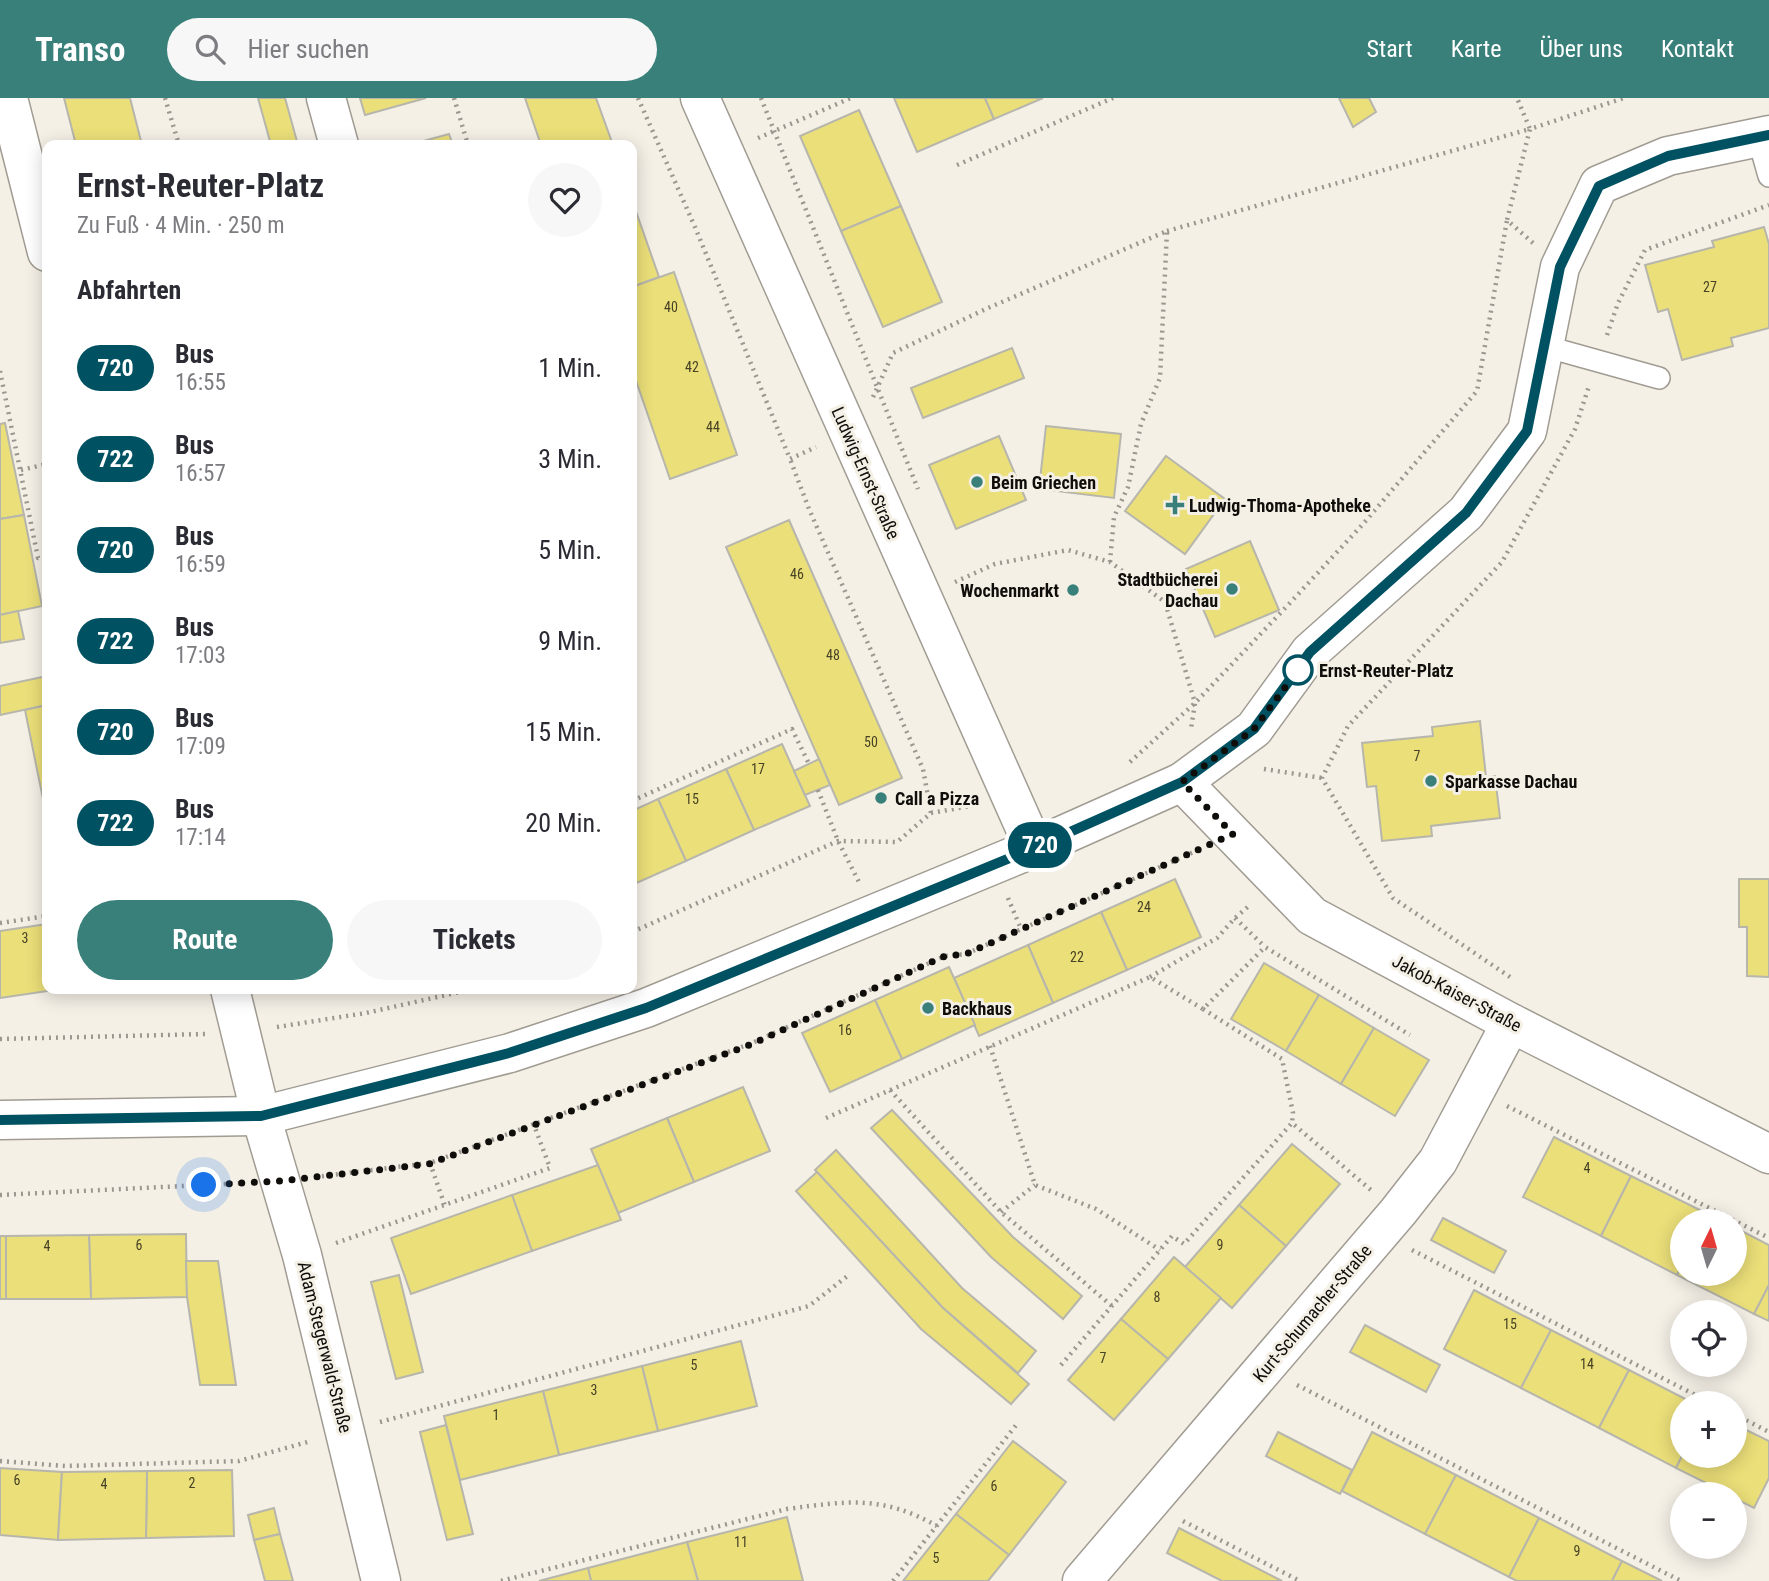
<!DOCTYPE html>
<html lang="de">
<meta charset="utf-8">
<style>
body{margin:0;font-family:"Roboto Condensed",sans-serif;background:#f7f7f7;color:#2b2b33;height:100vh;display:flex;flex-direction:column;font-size:26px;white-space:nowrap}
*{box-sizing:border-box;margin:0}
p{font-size:23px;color:#7c7c81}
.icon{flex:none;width:38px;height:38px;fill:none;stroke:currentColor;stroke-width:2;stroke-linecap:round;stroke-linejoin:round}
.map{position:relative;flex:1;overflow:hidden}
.details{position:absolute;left:42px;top:42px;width:595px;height:854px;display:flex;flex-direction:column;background:#fff;border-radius:14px;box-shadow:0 4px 18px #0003}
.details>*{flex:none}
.badge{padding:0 14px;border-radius:23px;font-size:24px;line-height:46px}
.needle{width:46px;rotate:5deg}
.fabs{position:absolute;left:1670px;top:1111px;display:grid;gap:14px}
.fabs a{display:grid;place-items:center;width:77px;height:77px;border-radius:50%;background:#fff;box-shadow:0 4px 18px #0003;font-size:35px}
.you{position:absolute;width:35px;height:35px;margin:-18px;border:5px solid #fff;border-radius:50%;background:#1a73e8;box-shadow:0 0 0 10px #1a73e833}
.map>.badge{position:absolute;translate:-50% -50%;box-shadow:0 0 0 4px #fff}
h2{padding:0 35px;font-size:26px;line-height:63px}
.round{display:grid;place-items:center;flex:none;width:74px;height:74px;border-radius:37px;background:#f7f7f7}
.summary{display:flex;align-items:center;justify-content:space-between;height:119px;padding:0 35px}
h1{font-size:33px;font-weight:700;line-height:52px}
.button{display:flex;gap:14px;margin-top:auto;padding:14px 35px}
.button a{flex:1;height:80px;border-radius:42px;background:#39807a;color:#fff;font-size:28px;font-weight:700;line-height:80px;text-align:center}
.button a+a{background:#f7f7f7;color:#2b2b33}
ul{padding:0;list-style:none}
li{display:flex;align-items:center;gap:21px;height:91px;padding:0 35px}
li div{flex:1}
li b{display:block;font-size:26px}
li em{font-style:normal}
li .badge{min-width:77px;font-weight:700;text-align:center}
header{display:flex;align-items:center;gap:42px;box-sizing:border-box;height:98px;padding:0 35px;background:#39807a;color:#fff}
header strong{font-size:33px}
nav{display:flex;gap:38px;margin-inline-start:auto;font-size:24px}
.search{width:490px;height:63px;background:#f7f7f7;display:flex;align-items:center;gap:18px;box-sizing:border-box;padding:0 24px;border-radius:38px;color:#7c7c81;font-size:26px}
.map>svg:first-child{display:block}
.building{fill:#ebdf79;stroke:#b7b6ac;stroke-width:2}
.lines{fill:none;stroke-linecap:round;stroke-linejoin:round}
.lane-casing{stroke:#a19c93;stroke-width:24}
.street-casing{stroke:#a19c93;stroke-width:41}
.path{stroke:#9b9790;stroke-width:4.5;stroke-dasharray:2 5;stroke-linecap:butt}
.lane{stroke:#fff;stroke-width:21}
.street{stroke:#fff;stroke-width:38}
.line-casing{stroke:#fff;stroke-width:16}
.line{stroke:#005262;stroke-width:10}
.walk{stroke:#100e0b;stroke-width:7;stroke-dasharray:0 12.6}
.poi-dot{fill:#39807a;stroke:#f5f0e6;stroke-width:2.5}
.stop-dot{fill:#fff;stroke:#005262;stroke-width:3.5}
.labels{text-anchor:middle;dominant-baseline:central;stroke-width:6;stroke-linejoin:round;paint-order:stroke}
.number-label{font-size:14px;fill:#474226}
.street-label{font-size:18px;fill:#100e0b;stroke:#f5f0e6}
.poi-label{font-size:18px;font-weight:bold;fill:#100e0b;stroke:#f5f0e6;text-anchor:start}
.stop-label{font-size:18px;font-weight:bold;fill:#100e0b;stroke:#f5f0e6;text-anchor:start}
</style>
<header>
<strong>Transo</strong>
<div class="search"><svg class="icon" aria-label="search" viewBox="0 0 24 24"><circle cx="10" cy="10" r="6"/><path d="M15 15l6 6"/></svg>Hier suchen</div>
<nav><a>Start</a><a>Karte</a><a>Über uns</a><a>Kontakt</a></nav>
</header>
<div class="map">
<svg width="1769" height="1483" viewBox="0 0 1769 1483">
<rect width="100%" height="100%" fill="#f5f0e6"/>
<g class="building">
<path d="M64 0H130L142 47H76Z"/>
<path d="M258 0H285L298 47H271Z"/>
<path d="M360 0H426L365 17Z"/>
<path d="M525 0H596L613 47H541Z"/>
<path d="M894 0H985L994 21 917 54Z"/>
<path d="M985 0H1043L994 21Z"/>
<path d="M1339 0H1369L1376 14 1353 29Z"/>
<path d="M859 12 901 108 841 133 800 38Z"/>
<path d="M449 36 453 47H409Z"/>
<path d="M632 102 659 179 632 189Z"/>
<path d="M901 108 942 204 883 229 841 133Z"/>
<path d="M1764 129 1769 146V230L1731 240 1733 248 1682 262 1668 211 1658 214 1645 167 1714 149 1712 143Z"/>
<path d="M674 174 737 357 670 381 632 271V189Z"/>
<path d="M1012 250 1024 280 923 320 911 290Z"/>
<path d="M5 325 24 417 0 421V326Z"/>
<path d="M1046 328 1121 336 1114 400 1039 391Z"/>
<path d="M999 338 1026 402 956 431 929 367Z"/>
<path d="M1166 358 1225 401 1185 456 1125 413Z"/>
<path d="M24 417 42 508 0 517V421Z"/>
<path d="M789 422 902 680 839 707 726 449Z"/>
<path d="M1250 443 1279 512 1215 539 1186 471Z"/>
<path d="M18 513 24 541 0 545V517Z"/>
<path d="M47 578V607L0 617V588Z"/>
<path d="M47 607V705L44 706 25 612Z"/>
<path d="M1480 623 1486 679 1495 678 1500 720 1431 728 1432 738 1382 743 1376 688 1367 689 1362 645 1433 638 1432 629Z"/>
<path d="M782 646 810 708 754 732 726 671Z"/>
<path d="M819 661 830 687 805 697 794 673Z"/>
<path d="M726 671 754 732 686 763 658 701Z"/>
<path d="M658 701 686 763 632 787V713Z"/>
<path d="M1175 781 1201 839 1127 872 1101 814Z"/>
<path d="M1739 781H1769V879L1747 878V829H1739Z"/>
<path d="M1101 814 1127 872 1053 905 1028 847Z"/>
<path d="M47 826V891H61L0 900V833Z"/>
<path d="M1028 847 1053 905 979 938 954 880Z"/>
<path d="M1264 865 1319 897 1286 953 1231 921Z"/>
<path d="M949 869 975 927 902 961 875 902Z"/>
<path d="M1319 897 1374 930 1341 986 1286 953Z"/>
<path d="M875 902 902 961 830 994 802 935Z"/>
<path d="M1374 930 1429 962 1395 1018 1341 986Z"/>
<path d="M743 989 770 1053 694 1084 667 1020Z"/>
<path d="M892 1012 1013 1139 1082 1198 1063 1221 991 1159 871 1030Z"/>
<path d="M667 1020 694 1084 618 1115 591 1051Z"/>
<path d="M1554 1039 1631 1078 1601 1138 1523 1099Z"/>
<path d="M1292 1046 1340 1086 1286 1148 1239 1107Z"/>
<path d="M836 1052 962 1190 1036 1253 1018 1275 942 1209 817 1074 815 1072Z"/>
<path d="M598 1067 621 1122 532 1153 512 1097Z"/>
<path d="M817 1074 942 1209 1029 1286 1011 1306 921 1231 796 1093Z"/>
<path d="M1631 1078 1708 1116 1704 1124H1682V1168L1677 1177 1601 1138Z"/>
<path d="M512 1097 532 1153 411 1196 391 1140Z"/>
<path d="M1239 1107 1286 1148 1232 1210 1185 1169Z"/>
<path d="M1443 1120 1506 1153 1494 1175 1431 1142Z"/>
<path d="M1734 1129 1769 1147V1187L1754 1216 1677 1177 1682 1168V1176H1734Z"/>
<path d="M186 1136 187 1199 91 1201 89 1137Z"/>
<path d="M89 1137 91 1201H6V1138Z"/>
<rect x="0" y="1138" width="6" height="63"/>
<path d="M1174 1159 1221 1200 1168 1261 1121 1221Z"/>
<path d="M186 1163H218L236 1287H200L187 1199Z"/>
<path d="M399 1177 423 1274 396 1281 371 1184Z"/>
<path d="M1769 1187V1223L1754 1216Z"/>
<path d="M1474 1192 1551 1232 1521 1290 1444 1251Z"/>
<path d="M1121 1221 1168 1261 1114 1322 1068 1282Z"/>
<path d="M1365 1227 1440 1267 1426 1294 1350 1254Z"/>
<path d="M1551 1232 1629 1272 1599 1330 1521 1290Z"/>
<path d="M741 1243 757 1308 658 1333 642 1268Z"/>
<path d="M642 1268 658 1333 559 1357 543 1293Z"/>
<path d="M1629 1272 1695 1306H1682V1358L1676 1370 1599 1330Z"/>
<path d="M543 1293 559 1357 460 1382 444 1318Z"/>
<path d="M1734 1326 1769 1343V1380L1754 1410 1734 1400V1396H1728L1676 1370 1682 1358H1734Z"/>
<path d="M446 1327 473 1436 447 1442 420 1334Z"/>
<path d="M1278 1334 1352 1372 1340 1396 1266 1358Z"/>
<path d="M1372 1334 1456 1377 1425 1436 1342 1393Z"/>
<path d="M1013 1343 1066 1384 1009 1457 956 1416Z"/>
<path d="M0 1370 62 1374 58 1442 0 1437Z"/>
<path d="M232 1372 234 1438 146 1440 147 1373Z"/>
<path d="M147 1373 146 1440 58 1442 62 1374Z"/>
<path d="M1456 1377 1539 1420 1509 1479 1425 1436Z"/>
<path d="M274 1410 280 1436 254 1442 248 1417Z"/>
<path d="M956 1416 1009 1457 988 1483H903Z"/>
<path d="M787 1419 803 1483H698L687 1444Z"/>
<path d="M1539 1420 1622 1463 1612 1483H1517L1509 1479Z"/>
<path d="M1179 1430 1282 1483H1222L1167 1455Z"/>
<path d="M280 1436 293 1483H265L254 1442Z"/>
<path d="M687 1444 698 1483H591L588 1470Z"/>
<path d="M1622 1463 1662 1483H1612Z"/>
<path d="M588 1470 591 1483H539Z"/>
</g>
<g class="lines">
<defs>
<g id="lane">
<path d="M1758 39 1769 78"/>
<path d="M1544 248 1659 280"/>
</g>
<g id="street">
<path d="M8 0 47 154"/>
<path d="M326 0 339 47"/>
<path d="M700 0 1034 750"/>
<path d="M1182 684 1312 818 1511 925 1769 1056"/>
<path d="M230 891 261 1018 302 1157 381 1483"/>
<path d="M0 1022 261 1018 510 955 646 910 1034 750 1182 684 1254 631 1310 554 1466 415 1527 333 1560 169 1599 87 1668 58 1769 37"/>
<path d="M1082 1483 1398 1114 1438 1063 1511 925"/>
</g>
</defs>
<use href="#lane" class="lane-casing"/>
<use href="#street" class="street-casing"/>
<g class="path">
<path d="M165 0 179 47"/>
<path d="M454 0 468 47"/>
<path d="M638 0 695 129 790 361 816 349"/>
<path d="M761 0 918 391"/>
<path d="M758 40 851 0"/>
<path d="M957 67 1113 0"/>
<path d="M1167 133 1530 31 1517 0"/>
<path d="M1533 145 1507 122 1530 31 1624 0"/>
<path d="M1607 237 1618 205 1645 152 1769 107"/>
<path d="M0 273 38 460 47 458"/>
<path d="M873 299 893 255 988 210 1167 133 1160 280 1141 326 1128 389 1114 419 1110 464"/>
<path d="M21 372 47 366"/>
<path d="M955 484 995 466 1068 452 1110 464 1165 504 1195 605 1191 631"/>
<path d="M1130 664 1195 605 1289 506 1363 426 1477 293 1507 122"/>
<path d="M1264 671 1322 680"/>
<path d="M818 692 838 743 859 784"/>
<path d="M632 703 792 631 809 666"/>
<path d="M931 715 976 707"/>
<path d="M1008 800 1021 831"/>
<path d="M1235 820 1265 849"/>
<path d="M0 825 47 818"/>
<path d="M632 834 838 743 897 744 931 715 923 671 809 411 790 361"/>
<path d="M1150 879 1217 840 1235 820 1250 807"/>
<path d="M1510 879 1393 800 1322 680 1348 628 1502 464 1575 331 1589 288"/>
<path d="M1203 911 1282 961 1293 1015 1292 1025"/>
<path d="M277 929 366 915 473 891"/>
<path d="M0 941 206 936"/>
<path d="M990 948 1035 1087 1096 1111 1160 1152"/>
<path d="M890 992 1001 1114 1112 1208"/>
<path d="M1507 1008 1769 1140"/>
<path d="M826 1020 1150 879 1203 911 1265 849 1410 937"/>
<path d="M430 1065 445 1108"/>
<path d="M315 1079 430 1065 752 945 945 858 966 856 1198 752"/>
<path d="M0 1097 244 1085"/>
<path d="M1001 1114 1035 1087"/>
<path d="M336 1145 550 1070 534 1027"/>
<path d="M1412 1152 1713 1306"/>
<path d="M1061 1267 1172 1138 1184 1146 1292 1025 1371 1092"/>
<path d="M1297 1287 1681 1483"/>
<path d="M1734 1316 1769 1334"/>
<path d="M380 1324 809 1208 850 1176"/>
<path d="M0 1363 65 1368 239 1363 311 1343"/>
<path d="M1183 1423 1300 1483"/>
<path d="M501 1483 787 1411C847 1403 882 1397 937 1428"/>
<path d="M893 1483 1017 1326"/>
</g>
<use href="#lane" class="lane"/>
<use href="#street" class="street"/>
</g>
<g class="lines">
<defs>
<path id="line" d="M0 1022 261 1018 509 955 646 910 1034 750 1182 684 1254 631 1310 554 1466 415 1527 333 1560 169 1599 88 1668 58 1769 37"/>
</defs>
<use href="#line" class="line-casing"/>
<use href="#line" class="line"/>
<path class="walk" d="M204 1087 280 1083 429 1066 752 946 945 858 966 856 1233 736 1182 684 1254 631 1298 572"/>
</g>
<g class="poi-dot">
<circle cx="977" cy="384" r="7"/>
<path d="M1171.5 396.5h7v7h7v7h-7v7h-7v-7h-7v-7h7z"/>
<circle cx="1232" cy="491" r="7"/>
<circle cx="1073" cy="492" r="7"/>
<circle cx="1431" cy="683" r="7"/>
<circle cx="881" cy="700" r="7"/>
<circle cx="928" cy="910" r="7"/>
</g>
<circle class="stop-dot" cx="1298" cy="572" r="14"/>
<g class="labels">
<g class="number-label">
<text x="1710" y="189">27</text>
<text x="671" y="209">40</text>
<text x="692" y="269">42</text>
<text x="713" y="329">44</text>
<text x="797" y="476">46</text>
<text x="833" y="557">48</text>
<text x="871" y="644">50</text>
<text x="1417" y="658">7</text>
<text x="758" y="671">17</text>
<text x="692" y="701">15</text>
<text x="1144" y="809">24</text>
<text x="25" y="840">3</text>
<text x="1077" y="859">22</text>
<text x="845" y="932">16</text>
<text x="1587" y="1070">4</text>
<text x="139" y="1147">6</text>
<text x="1220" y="1147">9</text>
<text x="47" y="1148">4</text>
<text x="1157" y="1199">8</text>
<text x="1510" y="1226">15</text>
<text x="1103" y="1260">7</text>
<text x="1587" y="1266">14</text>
<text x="694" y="1267">5</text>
<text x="594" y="1292">3</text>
<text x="496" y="1317">1</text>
<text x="17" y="1382">6</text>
<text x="192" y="1385">2</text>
<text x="104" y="1386">4</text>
<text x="994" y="1388">6</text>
<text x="741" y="1444">11</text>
<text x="1577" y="1453">9</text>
<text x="936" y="1460">5</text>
</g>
<g class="street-label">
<text transform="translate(866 375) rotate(66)">Ludwig-Ernst-Straße</text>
<text transform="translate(1457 895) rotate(28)">Jakob-Kaiser-Straße</text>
<text transform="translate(1312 1215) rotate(-50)">Kurt-Schumacher-Straße</text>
<text transform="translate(325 1249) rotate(76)">Adam-Stegerwald-Straße</text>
</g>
<g class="poi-label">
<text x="991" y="384">Beim Griechen</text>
<text x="1189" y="407">Ludwig-Thoma-Apotheke</text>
<text x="1218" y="481" text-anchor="end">Stadtbücherei<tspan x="1218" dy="21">Dachau</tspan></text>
<text x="1059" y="492" text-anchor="end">Wochenmarkt</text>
<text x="1445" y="683">Sparkasse Dachau</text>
<text x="895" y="700">Call a Pizza</text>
<text x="942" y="910">Backhaus</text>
</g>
<g class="stop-label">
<text x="1319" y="572">Ernst-Reuter-Platz</text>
</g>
</g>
</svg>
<div class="fabs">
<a><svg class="needle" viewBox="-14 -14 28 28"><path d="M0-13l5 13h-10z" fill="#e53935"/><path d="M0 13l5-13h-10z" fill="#7c7c81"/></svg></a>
<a><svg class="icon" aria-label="locate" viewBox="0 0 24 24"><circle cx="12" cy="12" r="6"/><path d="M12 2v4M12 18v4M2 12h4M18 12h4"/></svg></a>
<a>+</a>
<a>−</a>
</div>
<div class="you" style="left:204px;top:1087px"></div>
<b class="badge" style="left:1040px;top:747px;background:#005262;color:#fff">720</b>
<section class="details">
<div class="summary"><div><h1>Ernst-Reuter-Platz</h1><p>Zu Fuß · 4 Min. · 250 m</p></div><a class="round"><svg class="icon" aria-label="heart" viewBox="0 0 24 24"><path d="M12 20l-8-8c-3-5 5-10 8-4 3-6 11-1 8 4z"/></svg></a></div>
<h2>Abfahrten</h2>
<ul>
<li><span class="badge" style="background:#005262;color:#fff">720</span><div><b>Bus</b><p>16:55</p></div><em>1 Min.</em></li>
<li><span class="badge" style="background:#005262;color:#fff">722</span><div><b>Bus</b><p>16:57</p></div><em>3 Min.</em></li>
<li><span class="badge" style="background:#005262;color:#fff">720</span><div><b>Bus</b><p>16:59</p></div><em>5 Min.</em></li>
<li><span class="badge" style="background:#005262;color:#fff">722</span><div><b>Bus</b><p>17:03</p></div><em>9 Min.</em></li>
<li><span class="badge" style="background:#005262;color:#fff">720</span><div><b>Bus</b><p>17:09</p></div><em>15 Min.</em></li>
<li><span class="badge" style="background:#005262;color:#fff">722</span><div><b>Bus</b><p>17:14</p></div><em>20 Min.</em></li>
</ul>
<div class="button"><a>Route</a><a>Tickets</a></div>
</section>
</div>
